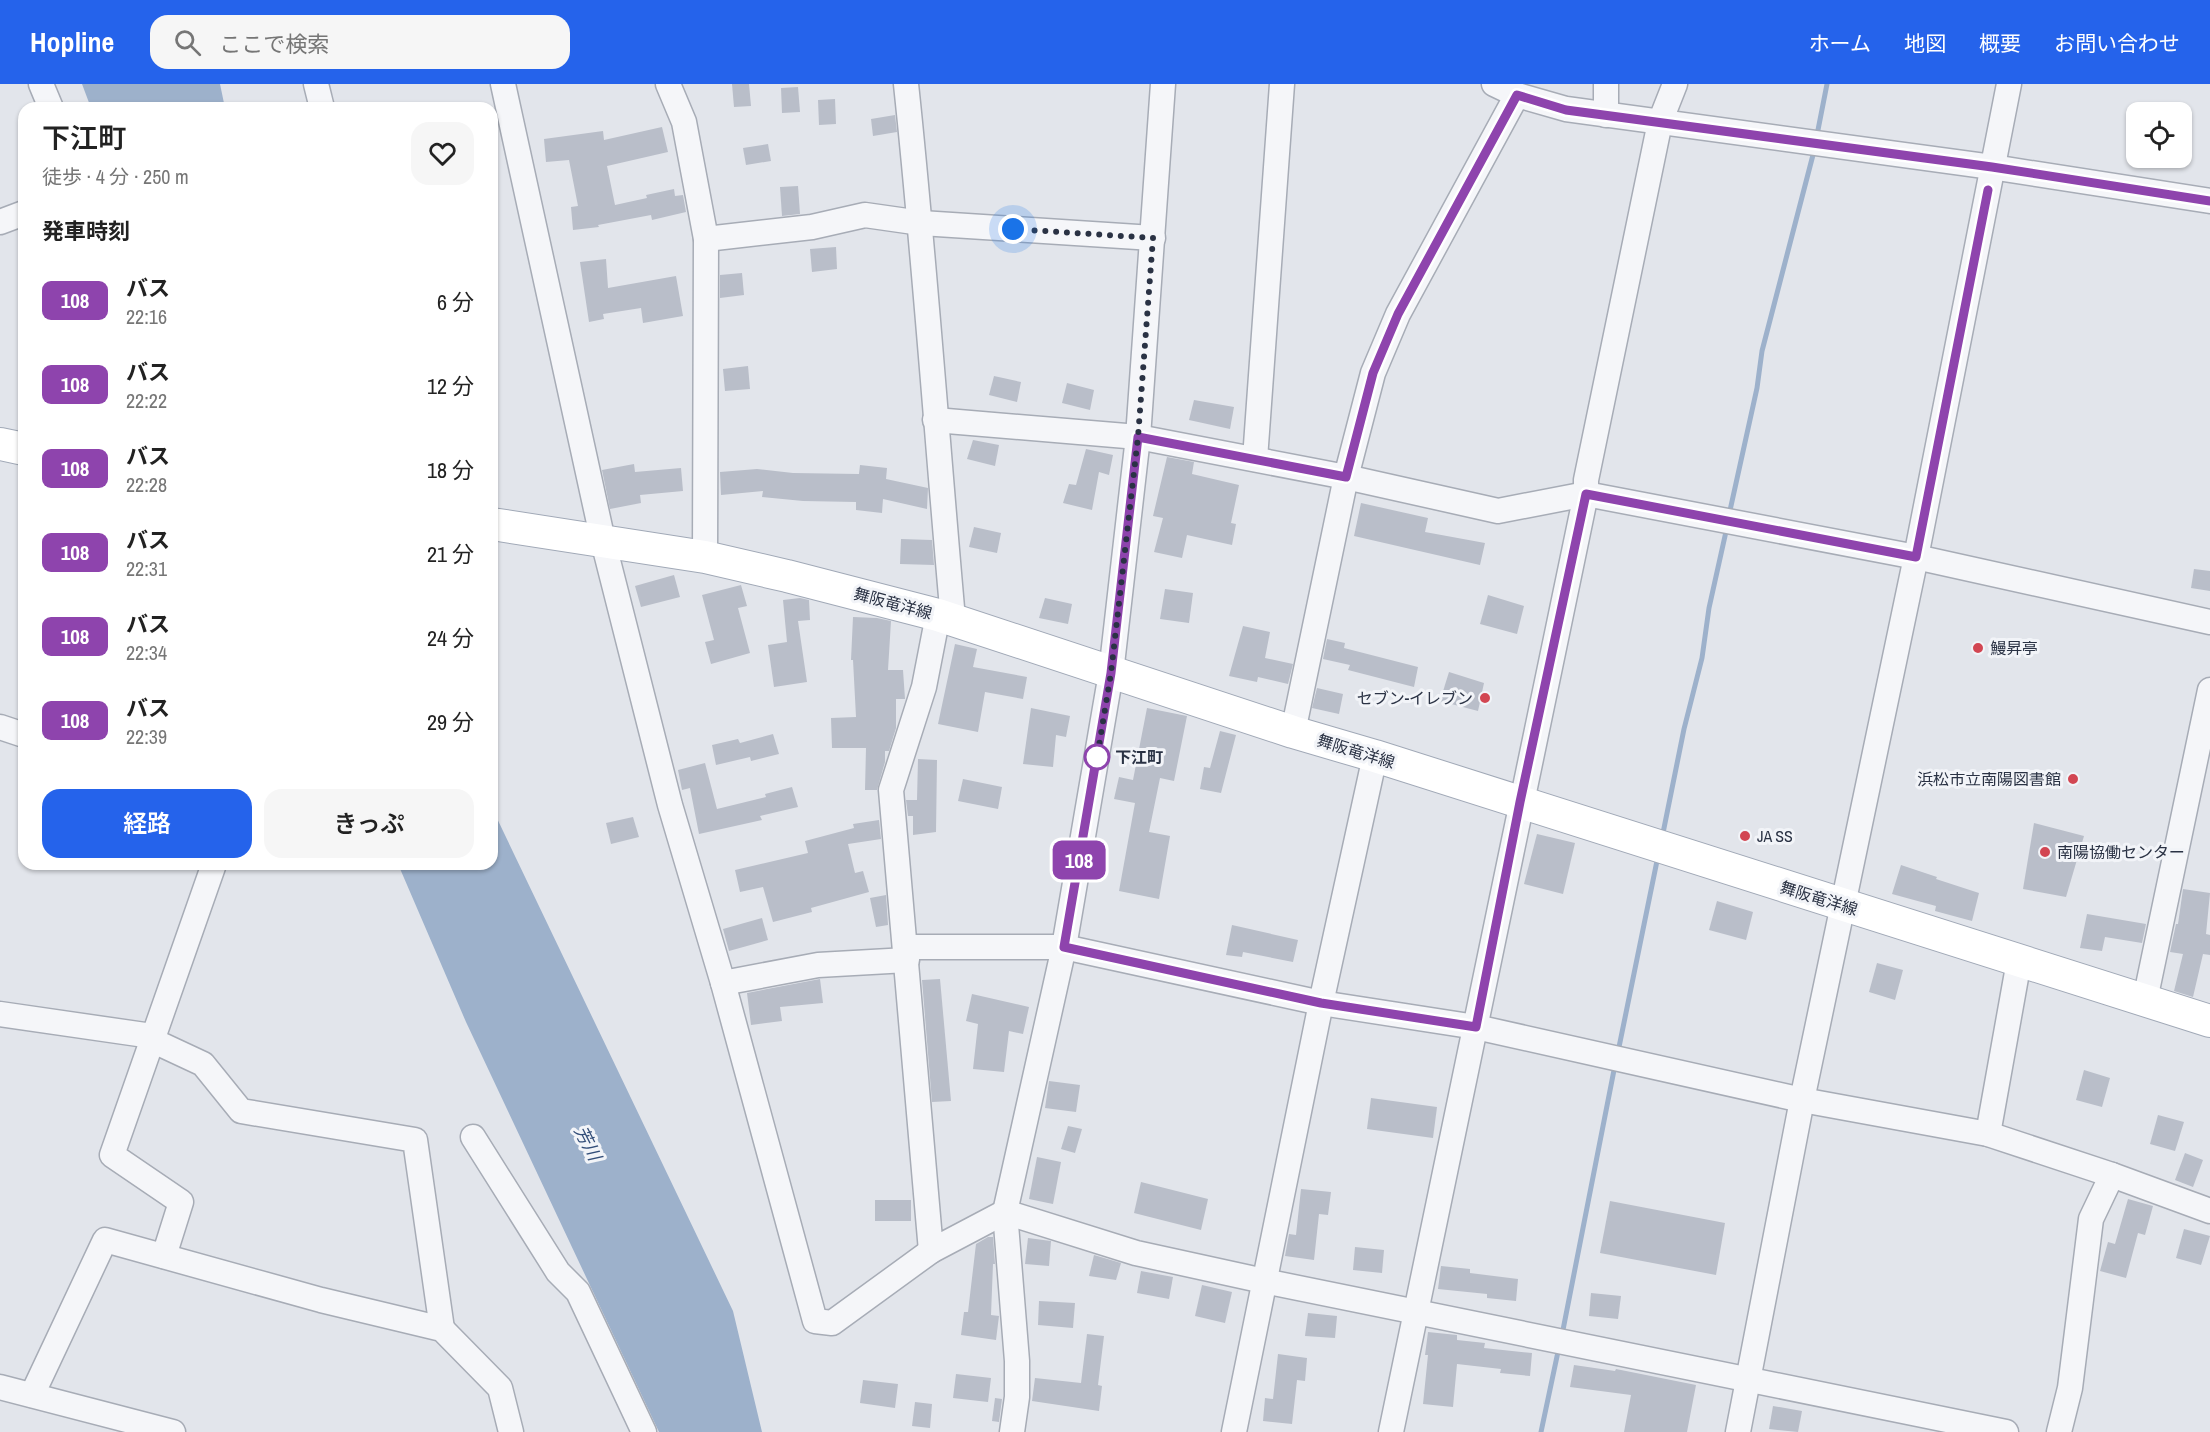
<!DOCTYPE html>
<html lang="ja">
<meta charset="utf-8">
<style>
body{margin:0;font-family:"Archivo Narrow","Noto Sans JP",sans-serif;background:#f6f6f6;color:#222;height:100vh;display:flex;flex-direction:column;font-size:22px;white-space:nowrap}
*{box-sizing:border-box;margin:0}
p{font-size:20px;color:#767676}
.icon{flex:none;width:33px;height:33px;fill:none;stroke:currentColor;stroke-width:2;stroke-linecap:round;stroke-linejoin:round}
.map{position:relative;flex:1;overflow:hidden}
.drawer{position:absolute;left:18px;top:18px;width:480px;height:768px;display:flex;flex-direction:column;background:#fff;border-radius:18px;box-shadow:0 2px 4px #0004}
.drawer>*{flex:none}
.badge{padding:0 12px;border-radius:9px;font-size:21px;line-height:39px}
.controls{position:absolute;left:2126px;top:18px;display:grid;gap:12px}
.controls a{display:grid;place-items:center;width:66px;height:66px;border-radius:12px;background:#fff;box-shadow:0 2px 4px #0004;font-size:30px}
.you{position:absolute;width:30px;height:30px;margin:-15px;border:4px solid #fff;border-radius:50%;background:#1a73e8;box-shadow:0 0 0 9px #1a73e833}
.map>.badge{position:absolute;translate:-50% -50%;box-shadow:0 0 0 3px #fff}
h2{padding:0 24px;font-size:22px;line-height:54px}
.round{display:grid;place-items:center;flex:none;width:63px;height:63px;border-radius:18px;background:#f6f6f6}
.summary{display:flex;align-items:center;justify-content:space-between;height:102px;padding:0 24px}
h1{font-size:28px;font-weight:600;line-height:45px}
.action{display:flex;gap:12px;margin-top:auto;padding:12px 24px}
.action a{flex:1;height:69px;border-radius:18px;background:#2563eb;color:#fff;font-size:24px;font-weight:600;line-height:69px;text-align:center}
.action a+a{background:#f6f6f6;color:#222}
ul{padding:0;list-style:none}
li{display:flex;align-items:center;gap:18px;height:84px;padding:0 24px}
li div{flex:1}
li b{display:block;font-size:22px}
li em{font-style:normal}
li .badge{min-width:66px;font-weight:700;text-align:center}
header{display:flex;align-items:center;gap:36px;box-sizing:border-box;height:84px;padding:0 30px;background:#2563eb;color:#fff}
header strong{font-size:28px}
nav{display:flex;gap:33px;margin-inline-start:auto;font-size:21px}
.search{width:420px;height:54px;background:#f6f6f6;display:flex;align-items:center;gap:15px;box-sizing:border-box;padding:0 21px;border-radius:18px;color:#767676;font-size:22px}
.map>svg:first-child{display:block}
.water{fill:#9db1cb}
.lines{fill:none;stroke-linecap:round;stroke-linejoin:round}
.stream{stroke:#9db1cb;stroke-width:5}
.building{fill:#b9bec9}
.minor-casing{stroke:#a7acb6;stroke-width:27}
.major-casing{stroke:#a1a9b7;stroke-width:34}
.minor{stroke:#f5f6f9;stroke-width:24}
.major{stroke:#fff;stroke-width:32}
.line-casing{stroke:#fff;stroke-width:14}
.line{stroke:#8e44ad;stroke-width:9}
.walk{stroke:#2a3244;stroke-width:6;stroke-dasharray:0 10.8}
.poi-dot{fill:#d24652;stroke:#f2f4f8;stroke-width:2}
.stop-dot{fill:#fff;stroke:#8e44ad;stroke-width:3}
.labels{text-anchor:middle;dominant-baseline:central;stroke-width:6;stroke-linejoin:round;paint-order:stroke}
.street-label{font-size:16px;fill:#2a3244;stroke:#f2f4f8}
.poi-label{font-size:16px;fill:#2a3244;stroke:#f2f4f8;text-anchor:start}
.stop-label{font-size:16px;font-weight:bold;fill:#2a3244;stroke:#f2f4f8;text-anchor:start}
.water-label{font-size:18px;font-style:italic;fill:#334e79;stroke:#f2f4f8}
</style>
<header>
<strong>Hopline</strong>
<div class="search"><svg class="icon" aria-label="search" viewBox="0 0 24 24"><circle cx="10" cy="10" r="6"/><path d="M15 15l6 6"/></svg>ここで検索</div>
<nav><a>ホーム</a><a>地図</a><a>概要</a><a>お問い合わせ</a></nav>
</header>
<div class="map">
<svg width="2210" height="1348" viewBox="0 0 2210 1348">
<rect width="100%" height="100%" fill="#e2e5eb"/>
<g class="water">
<path d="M82 0H220L225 24H91Z"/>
<path d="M492 724 733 1227 762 1348H659L466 938 398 780H492Z"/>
</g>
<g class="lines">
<g class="stream">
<path d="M1817 51 1827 0"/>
<path d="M1729 431 1757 304 1762 267 1814 67"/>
<path d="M1662 754 1684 645 1702 574 1709 524 1727 443"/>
<path d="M1618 968 1658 772"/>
<path d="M1562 1251 1615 981"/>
<path d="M1541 1348 1559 1263"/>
</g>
</g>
<g class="building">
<path d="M732 0H749L751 22 734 23Z"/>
<path d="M798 3 800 28 782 29 781 4Z"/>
<path d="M835 15 836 40 819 41 818 16Z"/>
<path d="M895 31 897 48 873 52 871 35Z"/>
<path d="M662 43 668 68 607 82 615 121 647 114 646 111 674 105 675 112 683 111 686 128 652 136 651 131 598 141 599 143 573 146 571 123 578 122 569 76 546 78 544 55 603 47 604 56Z"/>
<path d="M768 60 771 77 746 81 743 64Z"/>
<path d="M798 102 800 130 782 132 780 103Z"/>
<path d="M836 163 837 185 812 188 810 165Z"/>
<path d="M606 175 608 204 676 192 683 232 643 239 641 224 603 230 604 235 589 238 580 178Z"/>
<path d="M742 189 744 211 720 214V191Z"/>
<path d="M748 282 750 305 725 307 723 285Z"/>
<path d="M994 292 1021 298 1017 318 989 311Z"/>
<path d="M1067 299 1094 306 1090 326 1062 319Z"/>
<path d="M1194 316 1234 323 1230 345 1189 336Z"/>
<path d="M973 356 999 361 995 382 967 375Z"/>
<path d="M1086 365 1113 371 1109 391 1099 388 1092 426 1063 419 1069 400 1076 401Z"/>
<path d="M1167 373 1194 378 1192 390 1239 401 1231 439 1236 440 1232 461 1187 451 1182 474 1154 468 1163 434 1153 432Z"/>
<path d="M634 380 635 388 681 384 683 407 640 411 641 419 610 425 602 386Z"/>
<path d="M860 381 887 384 886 395 928 404 927 425 883 415 882 429 856 426V418L803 417 762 413 763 407 721 411 720 388 757 385 793 389 859 390Z"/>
<path d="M1361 419 1428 434 1425 448 1485 459 1480 481 1354 452Z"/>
<path d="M974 443 1001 449 997 469 969 463Z"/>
<path d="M901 455 932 456 934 481 900 480Z"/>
<path d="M2194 485 2210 487V507L2191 504Z"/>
<path d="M674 491 680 513 641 523 635 502Z"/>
<path d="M741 501 747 522 738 524 750 569 711 580 705 558 714 556 702 511Z"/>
<path d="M1165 505 1193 509 1189 539 1160 535Z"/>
<path d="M1488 511 1524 522 1517 550 1480 540Z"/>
<path d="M800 514 809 516 810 536 798 537 807 598 774 603 768 561 787 558 783 516Z"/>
<path d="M1045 514 1072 520 1068 540 1039 534Z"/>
<path d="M853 533 877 534 891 537 888 586H903L905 615H896V644L889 667H885V678L877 706H865L866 664H832L831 634 856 633 853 576H851Z"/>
<path d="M1243 542 1270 548 1265 574 1293 580 1288 600 1258 593 1257 598 1229 592Z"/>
<path d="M1327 555 1345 559 1344 564 1418 583 1414 603 1348 586 1350 581 1323 575Z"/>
<path d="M955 560 977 565 973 583 1027 593 1023 615 985 608 978 648 938 640Z"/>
<path d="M1449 588 1484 599 1478 627 1440 617Z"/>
<path d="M1317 604 1343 610 1339 630 1312 624Z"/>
<path d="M1031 624 1070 632 1066 653 1056 651 1053 683 1023 680Z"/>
<path d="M1147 624 1187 632 1174 697 1160 694 1149 748 1170 752 1159 815 1119 807 1135 719 1114 715 1119 693 1133 696Z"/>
<path d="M1220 647 1236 651 1221 709 1200 705 1204 683 1210 684Z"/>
<path d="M773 650 779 670 751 677 750 673 716 681 712 661 738 655 740 659Z"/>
<path d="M918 675 937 676 936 748 913 751V732H908L906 716H917Z"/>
<path d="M705 679 717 725 766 713 765 710 792 703 798 723 760 732 762 736 699 750 690 704 682 706 678 686Z"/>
<path d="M963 695 1002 703 998 725 958 717Z"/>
<path d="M633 733 639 753 611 760 606 739Z"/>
<path d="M879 736 881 755 848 760 855 789 863 787 869 808 811 824 812 828 773 838 763 803 740 808 735 786 808 769 805 757 854 744 853 740Z"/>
<path d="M2034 739 2084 752 2066 813 2023 805Z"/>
<path d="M1537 750 1575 759 1563 810 1524 800Z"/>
<path d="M1901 781 1937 793 1936 795 1979 809 1972 837 1935 827 1936 822 1892 810Z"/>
<path d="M2183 805 2210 809 2206 850 2210 851V871L2203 870 2193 913 2174 907 2183 870 2170 868 2176 840H2178Z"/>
<path d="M886 811 888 841 876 843 870 814Z"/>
<path d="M1717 817 1753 828 1746 856 1709 846Z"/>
<path d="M2087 830 2146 840 2142 859 2105 853 2102 867 2080 864Z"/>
<path d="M762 834 768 856 729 867 723 845Z"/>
<path d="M1232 841 1298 856 1293 878 1243 868 1242 873 1226 871Z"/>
<path d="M1877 879 1903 886 1895 916 1869 908Z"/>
<path d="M820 895 823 919 780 923 782 937 751 941 747 909Z"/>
<path d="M940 895 951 1017 932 1018 922 896Z"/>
<path d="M972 910 1029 923 1023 950 1009 947 1004 988 973 985 978 940 966 937Z"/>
<path d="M2084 986 2110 994 2102 1023 2076 1016Z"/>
<path d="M1049 997 1080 1001 1076 1028 1045 1024Z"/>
<path d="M1371 1014 1437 1023 1433 1054 1367 1045Z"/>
<path d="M2158 1031 2184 1038 2175 1067 2150 1060Z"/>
<path d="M1068 1042 1082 1045 1075 1069 1061 1065Z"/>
<path d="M2185 1069 2203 1076 2193 1103 2175 1096Z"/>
<path d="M1037 1073 1061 1078 1053 1120 1029 1115Z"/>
<path d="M1141 1098 1208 1115 1201 1146 1134 1129Z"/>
<path d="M1301 1105 1331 1108 1328 1131 1319 1130 1314 1176 1285 1172 1289 1150 1296 1151Z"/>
<path d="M2128 1115 2153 1122 2145 1151 2138 1149 2126 1194 2100 1187 2108 1158 2115 1160Z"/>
<rect x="875" y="1116" width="36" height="21"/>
<path d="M1610 1117 1725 1139 1716 1191 1600 1169Z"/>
<path d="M2184 1145 2210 1152 2201 1181 2176 1174Z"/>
<path d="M988 1153H993L995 1180H993L991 1231 999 1232 996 1256 961 1251 964 1228H968L976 1160Z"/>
<path d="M1028 1154 1051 1157 1049 1182 1025 1180Z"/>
<path d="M1355 1163 1384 1166 1382 1189 1353 1186Z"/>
<path d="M1094 1171 1121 1179 1116 1196 1089 1192Z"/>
<path d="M1441 1182 1470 1185V1189L1518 1195 1516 1217 1487 1214V1210L1438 1205Z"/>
<path d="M1141 1187 1173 1193 1169 1215 1137 1209Z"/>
<path d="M1202 1201 1232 1208 1225 1239 1195 1232Z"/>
<path d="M1591 1209 1621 1212 1618 1235 1589 1232Z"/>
<path d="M1039 1217 1075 1219 1073 1244 1038 1241Z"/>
<path d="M1308 1229 1337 1232 1335 1254 1305 1252Z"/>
<path d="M1428 1248 1457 1251V1256L1485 1259 1484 1264 1532 1269 1530 1292 1500 1289 1501 1285 1457 1280 1453 1323 1423 1320 1428 1271H1425Z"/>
<path d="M1087 1250 1104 1252 1098 1301 1102 1302 1099 1327 1032 1317 1035 1294 1081 1299Z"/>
<path d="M1278 1270 1307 1274 1305 1297 1297 1296 1292 1340 1263 1337 1265 1314 1273 1315Z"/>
<path d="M1574 1281 1615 1287 1616 1285 1696 1301 1687 1348H1624L1631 1311 1570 1303Z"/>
<path d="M956 1290 991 1294 988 1318 953 1314Z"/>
<path d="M863 1296 898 1300 895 1324 860 1319Z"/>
<path d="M995 1314 1002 1315 999 1338 992 1337Z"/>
<path d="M915 1318 932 1320 930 1344 912 1342Z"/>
<path d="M1773 1322 1802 1327 1798 1348 1769 1345Z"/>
</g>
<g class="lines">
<defs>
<g id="minor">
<path d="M41 0 51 24"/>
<path d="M316 0 322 24"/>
<path d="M503 0 603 457 670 721 723 899 818 881 907 876"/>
<path d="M668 0 684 38 706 155 705 473"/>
<path d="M906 0C925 178 937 357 953 535"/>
<path d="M1494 0 1517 11 1566 25 1992 83 2210 117"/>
<path d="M1606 0V31"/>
<path d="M0 138 24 129"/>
<path d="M706 155 812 143 865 131 921 139 1153 154"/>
<path d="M935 336 1138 353 1346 393 1498 427 1586 410 1916 473 2210 538"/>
<path d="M1255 375 1282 0"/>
<path d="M938 531 924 603 891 706 931 1167 1005 1128 1136 1169 1264 1197 2006 1348"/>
<path d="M0 643 24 651"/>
<path d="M1293 648 1346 393 1373 289 1398 230 1517 11"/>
<path d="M905 863H1064L1321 919 1476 943 1802 1016 1988 1050 2112 1091 2210 1127"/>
<path d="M723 899 815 1237 832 1239 931 1167"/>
<path d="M2145 916 2210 606"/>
<path d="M0 930 152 952 158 959 203 980 241 1027 415 1056 442 1245"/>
<path d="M1988 1050 2019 877"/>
<path d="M473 1053 558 1188 578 1208 644 1348"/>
<path d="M164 1172 181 1118 112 1071 214 780"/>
<path d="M0 1303 173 1348"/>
<path d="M32 1311 105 1156 321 1216 442 1245 500 1304 511 1348"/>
<path d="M1012 1348 1017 1313V1277L1005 1128 1064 863 1111 589 1138 353 1163 0"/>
<path d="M1234 1348 1321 919 1375 672"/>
<path d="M1391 1348C1455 1035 1519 722 1586 410V396L1660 38 1675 0"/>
<path d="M1738 1348 1802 1016 1916 473 2009 0"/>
<path d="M2059 1348 2070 1304 2091 1135 2112 1091"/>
</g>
<g id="major">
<path d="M0 360 24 365"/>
<path d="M492 440 705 473 787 492 938 531 1293 648 1375 672 2210 937"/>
</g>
</defs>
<use href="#minor" class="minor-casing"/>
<use href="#major" class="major-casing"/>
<use href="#minor" class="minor"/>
<use href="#major" class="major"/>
</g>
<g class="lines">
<defs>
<path id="line" d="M1988 106 1916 473 1586 410 1520 718 1476 943 1321 919 1064 863 1111 589 1138 353 1346 393 1373 289 1398 230 1517 11 1566 26 1992 83 2210 117"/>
</defs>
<use href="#line" class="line-casing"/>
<use href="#line" class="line"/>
<path class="walk" d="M1013 145 1153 154 1138 353 1111 589 1096 680 1097 673"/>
</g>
<g class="poi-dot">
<circle cx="1978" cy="564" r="6"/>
<circle cx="1485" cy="614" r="6"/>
<circle cx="2073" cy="695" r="6"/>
<circle cx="1745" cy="752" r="6"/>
<circle cx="2045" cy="768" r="6"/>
</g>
<circle class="stop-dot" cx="1097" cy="673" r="12"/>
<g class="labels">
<g class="street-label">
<text transform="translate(893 519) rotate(15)">舞阪竜洋線</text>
<text transform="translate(1356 667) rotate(17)">舞阪竜洋線</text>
<text transform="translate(1819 814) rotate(17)">舞阪竜洋線</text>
</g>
<g class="poi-label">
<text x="1990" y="564">鰻昇亭</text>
<text x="1473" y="614" text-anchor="end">セブン-イレブン</text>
<text x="2061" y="695" text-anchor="end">浜松市立南陽図書館</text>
<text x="1757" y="752">JA SS</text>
<text x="2057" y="768">南陽協働センター</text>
</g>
<g class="stop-label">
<text x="1115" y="673">下江町</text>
</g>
<g class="water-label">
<text transform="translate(588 1059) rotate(63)">芳川</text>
</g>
</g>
</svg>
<div class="controls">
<a><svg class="icon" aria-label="locate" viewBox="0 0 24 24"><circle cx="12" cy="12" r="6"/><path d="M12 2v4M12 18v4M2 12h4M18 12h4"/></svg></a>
</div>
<div class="you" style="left:1013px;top:145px"></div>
<b class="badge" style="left:1079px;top:776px;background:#8e44ad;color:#fff">108</b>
<section class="drawer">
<div class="summary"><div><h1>下江町</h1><p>徒歩 · 4 分 · 250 m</p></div><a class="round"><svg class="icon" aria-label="heart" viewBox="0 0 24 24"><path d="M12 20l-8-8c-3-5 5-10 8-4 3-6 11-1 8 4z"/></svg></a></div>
<h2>発車時刻</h2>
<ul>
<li><span class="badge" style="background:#8e44ad;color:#fff">108</span><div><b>バス</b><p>22:16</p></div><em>6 分</em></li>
<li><span class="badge" style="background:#8e44ad;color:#fff">108</span><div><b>バス</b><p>22:22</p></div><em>12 分</em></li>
<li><span class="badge" style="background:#8e44ad;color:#fff">108</span><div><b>バス</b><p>22:28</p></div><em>18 分</em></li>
<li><span class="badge" style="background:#8e44ad;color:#fff">108</span><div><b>バス</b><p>22:31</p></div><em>21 分</em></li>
<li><span class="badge" style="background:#8e44ad;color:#fff">108</span><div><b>バス</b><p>22:34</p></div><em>24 分</em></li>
<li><span class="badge" style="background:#8e44ad;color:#fff">108</span><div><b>バス</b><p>22:39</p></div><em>29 分</em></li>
</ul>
<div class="action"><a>経路</a><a>きっぷ</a></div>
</section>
</div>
